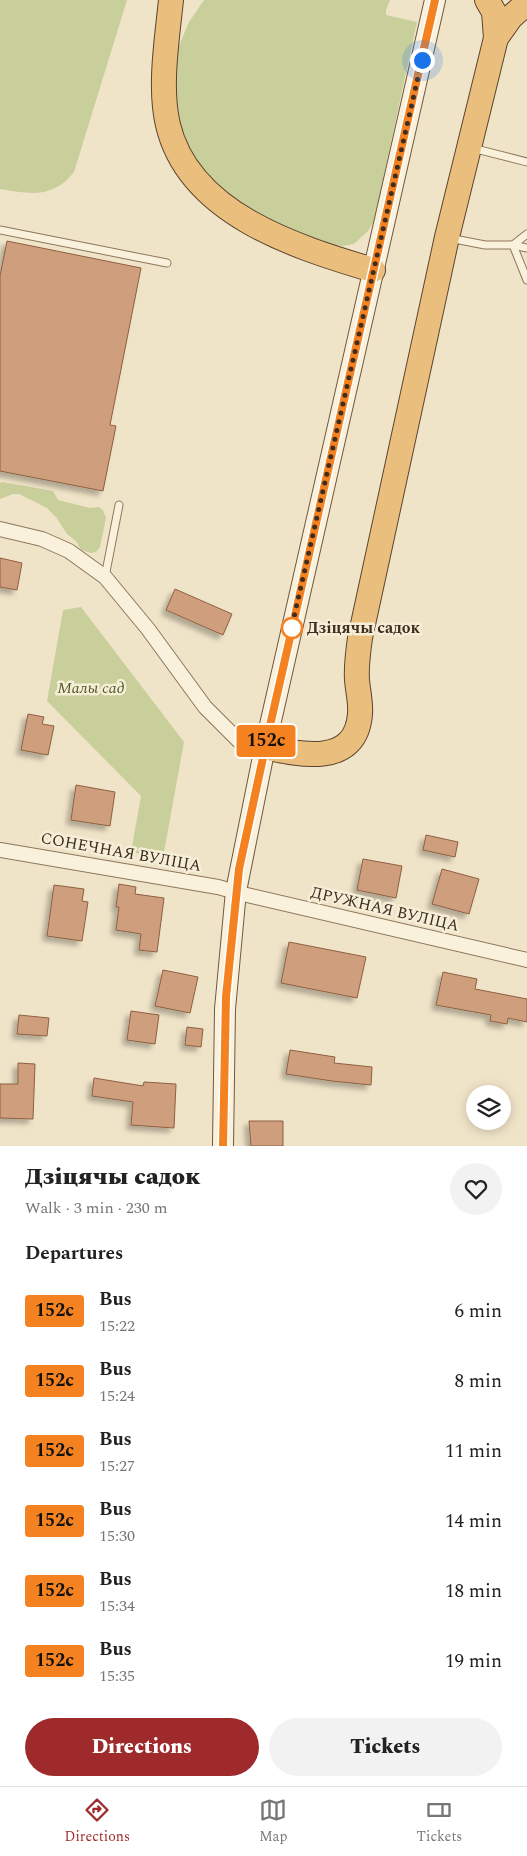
<!DOCTYPE html>
<meta charset="utf-8">
<style>
body{margin:0;font-family:Spectral,serif;background:#f2f2f2;color:#222;height:100vh;display:flex;flex-direction:column;font-size:19px;white-space:nowrap}
*{box-sizing:border-box;margin:0}
p{font-size:16px;color:#767676}
.icon{flex:none;width:28px;height:28px;fill:none;stroke:currentColor;stroke-width:2;stroke-linecap:round;stroke-linejoin:round}
.map{position:relative;height:1146px;overflow:hidden}
.panel{display:flex;flex-direction:column;background:#fff;flex:1}
.panel>*{flex:none}
.badge{padding:0 10px;border-radius:4px;font-size:18px;line-height:32px}
.buttons{position:absolute;left:466px;top:1085px;display:grid;gap:10px}
.buttons a{display:grid;place-items:center;width:45px;height:45px;border-radius:50%;background:#fff;box-shadow:0 2px 12px #0003;font-size:25px}
.you{position:absolute;width:25px;height:25px;margin:-12px;border:4px solid #fff;border-radius:50%;background:#1a73e8;box-shadow:0 0 0 8px #1a73e833}
.map>.badge{position:absolute;translate:-50% -50%;box-shadow:0 0 0 2px #fff}
h2{padding:0 25px;font-size:19px;line-height:45px}
.round{display:grid;place-items:center;flex:none;width:52px;height:52px;border-radius:26px;background:#f2f2f2}
.summary{display:flex;align-items:center;justify-content:space-between;height:85px;padding:0 25px}
h1{font-size:24px;font-weight:800;line-height:38px}
.action{display:flex;gap:10px;margin-top:auto;padding:10px 25px}
.action a{flex:1;height:58px;border-radius:30px;background:#9e2a2b;color:#fff;font-size:20px;font-weight:800;line-height:58px;text-align:center}
.action a+a{background:#f2f2f2;color:#222}
ul{padding:0;list-style:none}
li{display:flex;align-items:center;gap:15px;height:70px;padding:0 25px}
li div{flex:1}
li b{display:block;font-size:19px}
li em{font-style:normal}
li .badge{min-width:55px;font-weight:700;text-align:center}
.tab-bar{display:flex;justify-content:space-around;align-items:center;height:70px;border-top:1px solid #e0e0e0;background:#fff;font-size:14px;color:#767676}
.tab-bar a{display:grid;justify-items:center;gap:2px}
.tab-bar .active{color:#9e2a2b}
.map>svg:first-child{display:block}
.green{fill:#c9cf9b}
.building{fill:#cf9f7d;stroke:#8d5f41;filter:url(#shadow)}
.lines{fill:none;stroke-linecap:round;stroke-linejoin:round}
.service-casing{stroke:#8d765c;stroke-width:9}
.minor-casing{stroke:#8d765c;stroke-width:16}
.secondary-casing{stroke:#6f573f;stroke-width:22}
.trunk-casing{stroke:#5b4430;stroke-width:26}
.service{stroke:#faf1dc;stroke-width:7}
.minor{stroke:#faf1dc;stroke-width:14}
.secondary{stroke:#faf1dc;stroke-width:20}
.trunk{stroke:#eabe7c;stroke-width:24}
.line-casing{stroke:#fff;stroke-width:11}
.line{stroke:#f58220;stroke-width:8}
.walk{stroke:#3d2e20;stroke-width:5;stroke-dasharray:0 9}
.stop-dot{fill:#fff;stroke:#f58220;stroke-width:2.5}
.labels{text-anchor:middle;dominant-baseline:central;stroke-width:5;stroke-linejoin:round;paint-order:stroke}
.stop-label{font-size:16px;font-weight:bold;fill:#3d2e20;stroke:#f7eed8;text-anchor:start}
.park-label{font-size:16px;font-style:italic;fill:#4d5a26;stroke:#f7eed8}
.street-label{font-size:16px;fill:#3d2e20;stroke:#f7eed8}
</style>
<div class="map">
<svg width="527" height="1146" viewBox="0 0 527 1146">
<defs>
<filter id="shadow"><feDropShadow dx="-4.5" dy="4.5" stdDeviation="2.5" flood-color="#0004"/></filter>
</defs>
<rect width="100%" height="100%" fill="#f0e4c8"/>
<g class="green">
<path d="M0 0H127L74 172C53 199 30 194 0 189Z"/>
<path d="M204 0H390L386 10V15L417 22 374 221 368 231 354 244 343 246 332 245 284 227 239 204 201 169 187 144 179 126 172 100 178 48 189 22Z"/>
<path d="M2 482 53 491 58 500 90 508 99 507 103 510 106 518 100 547 96 552 91 553 81 550 76 541 67 534 56 517 47 508 19 494H13L0 499V483Z"/>
<path d="M81 607 184 742 163 858 131 852 141 796 47 701 63 610Z"/>
</g>
<g class="building">
<path d="M7 241 141 268 110 425 116 426 103 491 0 471V276Z"/>
<path d="M0 558 22 563 17 590 0 587Z"/>
<path d="M175 589 232 614 223 635 166 610Z"/>
<path d="M28 714 44 717 42 724 54 726 48 755 21 750Z"/>
<path d="M76 785 115 792 110 826 71 820Z"/>
<path d="M426 835 458 842 455 857 423 850Z"/>
<path d="M363 859 402 866 396 898 357 890Z"/>
<path d="M442 869 479 879 469 914 432 904Z"/>
<path d="M119 884 136 887 135 894 164 898 157 952 139 950 141 934 116 930 119 907H116Z"/>
<path d="M54 885 84 889 82 901 88 902 82 941 47 936Z"/>
<path d="M289 942 366 957 357 998 281 983Z"/>
<path d="M163 970 198 977 190 1013 155 1006Z"/>
<path d="M443 972 477 979 475 989 527 999V1022L508 1018 507 1024 490 1021 491 1015 436 1005Z"/>
<path d="M131 1011 159 1015 155 1044 127 1040Z"/>
<path d="M19 1015 49 1018 47 1036 17 1034Z"/>
<path d="M187 1027 203 1029 201 1047 185 1045Z"/>
<path d="M290 1050 335 1057 334 1063 372 1067 371 1085 332 1081 286 1074Z"/>
<path d="M18 1063 35 1064 33 1119 0 1118V1084H18Z"/>
<path d="M94 1078 143 1086 144 1082 176 1084 174 1128 131 1125 133 1102 92 1096Z"/>
<path d="M249 1121H283V1146H251Z"/>
</g>
<g class="lines">
<defs>
<g id="service">
<path d="M472 148 527 162"/>
<path d="M0 230 167 263"/>
<path d="M527 234 513 245 527 280"/>
<path d="M449 238 485 245H513L527 248"/>
<path d="M105 577 119 505"/>
</g>
<g id="minor">
<path d="M0 529 42 539 69 551 105 577 148 629 205 707 239 741 265 747"/>
<path d="M0 850 218 887 247 895 527 960"/>
</g>
<path id="secondary" d="M223 1146 225 1009 236 891 265 747 435 0"/>
<g id="trunk">
<path d="M171 0C167 39 159 88 168 125 189 214 296 247 373 270"/>
<path d="M496 38 511 17 527 3"/>
<path d="M265 747C300 755 356 767 360 714 361 703 358 692 357 680 356 666 358 652 360 638L447 237 496 38 494 12 487 0"/>
</g>
</defs>
<use href="#service" class="service-casing"/>
<use href="#minor" class="minor-casing"/>
<use href="#secondary" class="secondary-casing"/>
<use href="#trunk" class="trunk-casing"/>
<use href="#service" class="service"/>
<use href="#minor" class="minor"/>
<use href="#secondary" class="secondary"/>
<use href="#trunk" class="trunk"/>
</g>
<g class="lines">
<defs>
<path id="line" d="M223 1146 226 997 239 869 269 730 435 0"/>
</defs>
<use href="#line" class="line-casing"/>
<use href="#line" class="line"/>
<path class="walk" d="M292 628 291 630 422 60"/>
</g>
<circle class="stop-dot" cx="292" cy="628" r="10"/>
<g class="labels">
<g class="stop-label">
<text x="307" y="628">Дзіцячы садок</text>
</g>
<g class="park-label">
<text x="91" y="688">Малы сад</text>
</g>
<g class="street-label">
<text transform="translate(121 852) rotate(10)">СОНЕЧНАЯ ВУЛІЦА</text>
<text transform="translate(385 909) rotate(13)">ДРУЖНАЯ ВУЛІЦА</text>
</g>
</g>
</svg>
<div class="buttons">
<a><svg class="icon" aria-label="layers" viewBox="0 0 24 24"><path d="M12 4l9 5-9 5-9-5zM3 14l9 5 9-5"/></svg></a>
</div>
<div class="you" style="left:422px;top:60px"></div>
<b class="badge" style="left:266px;top:741px;background:#f58220;color:#111">152с</b>
</div>
<section class="panel">
<div class="summary"><div><h1>Дзіцячы садок</h1><p>Walk · 3 min · 230 m</p></div><a class="round"><svg class="icon" aria-label="heart" viewBox="0 0 24 24"><path d="M12 20l-8-8c-3-5 5-10 8-4 3-6 11-1 8 4z"/></svg></a></div>
<h2>Departures</h2>
<ul>
<li><span class="badge" style="background:#f58220;color:#111">152с</span><div><b>Bus</b><p>15:22</p></div><em>6 min</em></li>
<li><span class="badge" style="background:#f58220;color:#111">152с</span><div><b>Bus</b><p>15:24</p></div><em>8 min</em></li>
<li><span class="badge" style="background:#f58220;color:#111">152с</span><div><b>Bus</b><p>15:27</p></div><em>11 min</em></li>
<li><span class="badge" style="background:#f58220;color:#111">152с</span><div><b>Bus</b><p>15:30</p></div><em>14 min</em></li>
<li><span class="badge" style="background:#f58220;color:#111">152с</span><div><b>Bus</b><p>15:34</p></div><em>18 min</em></li>
<li><span class="badge" style="background:#f58220;color:#111">152с</span><div><b>Bus</b><p>15:35</p></div><em>19 min</em></li>
</ul>
<div class="action"><a>Directions</a><a>Tickets</a></div>
</section>
<nav class="tab-bar">
<a class="active"><svg class="icon" aria-label="directions" viewBox="0 0 24 24"><path d="M12 3l9 9-9 9-9-9zM9 14v-3h6M13 9l2 2-2 2"/></svg>Directions</a>
<a><svg class="icon" aria-label="map" viewBox="0 0 24 24"><path d="M3 6l6-2 6 2 6-2v14l-6 2-6-2-6 2zM9 4v14M15 6v14"/></svg>Map</a>
<a><svg class="icon" aria-label="tickets" viewBox="0 0 24 24"><path d="M3 7h18v10H3zM15 7v10"/></svg>Tickets</a>
</nav>
